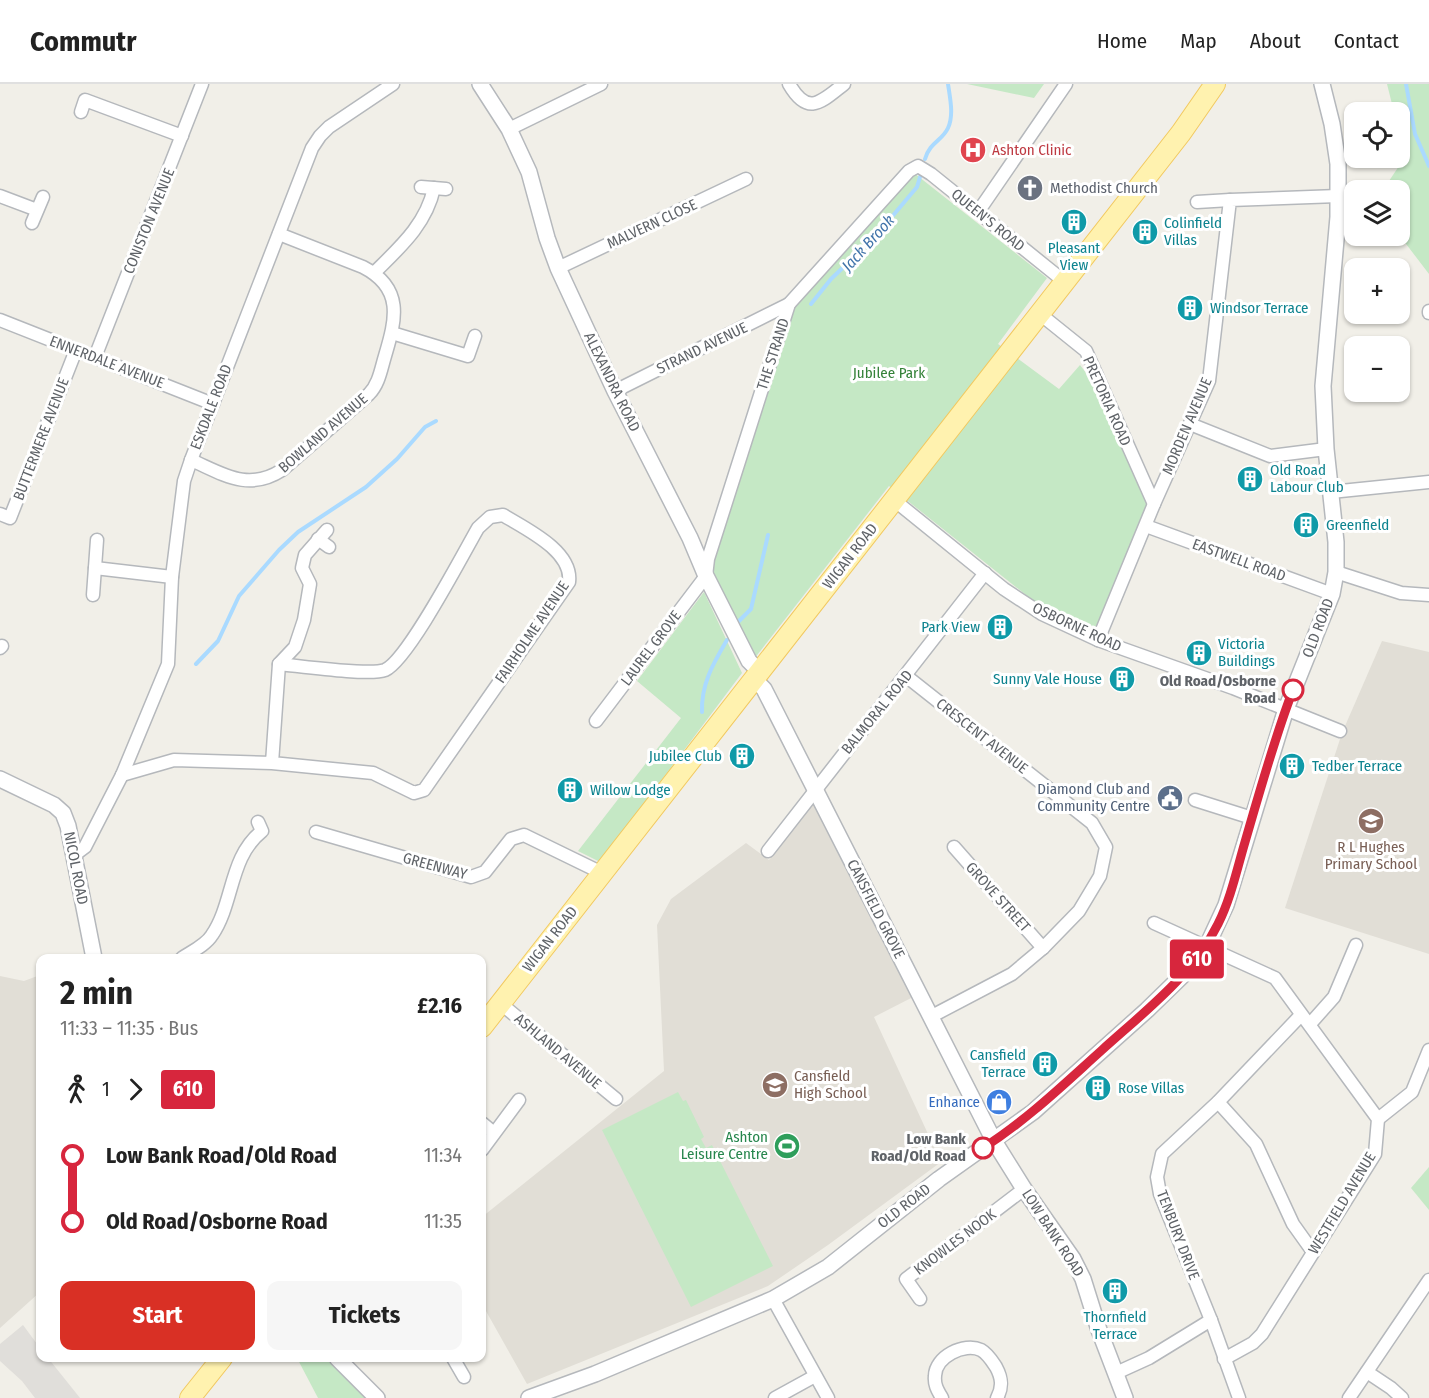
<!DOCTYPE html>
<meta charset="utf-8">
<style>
body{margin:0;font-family:"Fira Sans Condensed",sans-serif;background:#f6f6f6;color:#222;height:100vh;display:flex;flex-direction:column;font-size:22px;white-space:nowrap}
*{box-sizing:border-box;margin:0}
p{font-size:20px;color:#767676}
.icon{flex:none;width:33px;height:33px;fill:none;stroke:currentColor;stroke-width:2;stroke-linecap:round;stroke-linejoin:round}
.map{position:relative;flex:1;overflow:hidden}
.sheet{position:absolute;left:36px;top:870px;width:450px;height:408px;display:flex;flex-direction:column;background:#fff;border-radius:12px;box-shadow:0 2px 4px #0004}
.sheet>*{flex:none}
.badge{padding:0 12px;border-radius:4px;font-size:21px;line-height:39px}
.controls{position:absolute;left:1344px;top:18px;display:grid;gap:12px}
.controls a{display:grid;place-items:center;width:66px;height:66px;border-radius:12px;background:#fff;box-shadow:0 2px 4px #0004;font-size:30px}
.map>.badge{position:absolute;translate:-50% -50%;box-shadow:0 0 0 3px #fff}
.legs{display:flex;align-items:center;gap:9px;height:66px;padding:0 24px;font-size:20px}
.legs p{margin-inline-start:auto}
.headline{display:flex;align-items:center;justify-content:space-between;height:102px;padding:0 24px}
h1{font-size:33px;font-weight:700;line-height:45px}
.button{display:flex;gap:12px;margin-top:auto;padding:12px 24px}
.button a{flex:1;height:69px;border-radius:12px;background:#d93025;color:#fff;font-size:24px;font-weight:700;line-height:69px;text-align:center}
.button a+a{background:#f6f6f6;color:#222}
ul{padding:0 24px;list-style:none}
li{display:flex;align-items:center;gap:21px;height:66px;font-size:22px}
li i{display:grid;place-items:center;width:9px;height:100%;margin:0 8px;background:currentColor}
li i::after{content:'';width:15px;height:15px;margin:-8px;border:4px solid;border-radius:50%;background:#fff}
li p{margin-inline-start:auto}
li:first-child i{background:linear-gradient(#0000 50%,currentColor 0)}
li:last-child i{background:linear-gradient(currentColor 50%,#0000 0)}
header{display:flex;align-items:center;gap:36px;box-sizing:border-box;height:84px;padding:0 30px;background:#fff;border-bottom:2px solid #e0e0e0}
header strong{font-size:28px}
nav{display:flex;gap:33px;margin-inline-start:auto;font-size:21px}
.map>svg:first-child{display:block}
.industrial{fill:#e0deda}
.education{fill:#e1ded6}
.green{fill:#c5e8c5}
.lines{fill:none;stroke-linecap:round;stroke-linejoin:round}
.stream{stroke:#aadaff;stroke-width:4}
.minor-casing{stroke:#b5b8bc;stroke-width:15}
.tertiary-casing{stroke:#b5b8bc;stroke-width:18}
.primary-casing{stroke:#f2c960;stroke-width:22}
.minor{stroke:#fff;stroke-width:12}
.tertiary{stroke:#fff;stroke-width:15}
.primary{stroke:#fff2af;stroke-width:20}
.line-1-casing{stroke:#fff;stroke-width:14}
.line-1{stroke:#d7263d;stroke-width:9}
.stop-1-dot{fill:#fff;stroke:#d7263d;stroke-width:3}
.labels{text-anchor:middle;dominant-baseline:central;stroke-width:6;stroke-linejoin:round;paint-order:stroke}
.health-label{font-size:15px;fill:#be3a42;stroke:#fff;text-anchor:start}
.worship-label{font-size:15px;fill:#5b616d;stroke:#fff;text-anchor:start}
.street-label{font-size:15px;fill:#5f6368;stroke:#fff}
.culture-label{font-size:15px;fill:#0d838f;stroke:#fff;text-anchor:start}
.park-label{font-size:15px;fill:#348238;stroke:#fff}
.stop-label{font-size:15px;font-weight:bold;fill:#5f6368;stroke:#fff;text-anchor:end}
.service-label{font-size:15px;fill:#4e5e75;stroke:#fff;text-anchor:end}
.education-label{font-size:15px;fill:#785e54;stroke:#fff}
.shop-label{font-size:15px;fill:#366cbe;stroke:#fff;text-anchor:end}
.leisure-label{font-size:15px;fill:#27864d;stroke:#fff;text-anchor:end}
.water-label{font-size:16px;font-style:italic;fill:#4174aa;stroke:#fff}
</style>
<header>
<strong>Commutr</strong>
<nav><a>Home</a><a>Map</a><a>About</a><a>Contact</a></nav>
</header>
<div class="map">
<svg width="1429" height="1314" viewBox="0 0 1429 1314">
<rect width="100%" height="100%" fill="#f1efe8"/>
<path class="industrial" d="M23 1241 40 1264V1274H48L80 1314H35L22 1297 0 1277V1260Z"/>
<g class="education">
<path d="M1382 557 1429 568V870L1285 824 1342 649Z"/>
<path d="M813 718 915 912 874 933 941 1078 828 1161 768 1202 527 1300 482 1220V1133L664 987 657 841 671 815 746 759 769 776Z"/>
<path d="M40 891V1208L0 1244V892L24 897Z"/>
</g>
<g class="green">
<path d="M967 0H1044L1034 14Z"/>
<path d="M1387 0H1429V190L1400 152H1395H1400V106H1383L1405 73 1400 49V28H1394Z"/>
<path d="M914 89 1047 194 998 260 1059 305 1080 281 1096 302 1147 420 1141 441 1094 548 1041 523 889 402 754 575 712 485 793 218Z"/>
<path d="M704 508 742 589 600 778 578 767 681 634 637 597Z"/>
<path d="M678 1008 683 1017 686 1016 704 1053 701 1055 706 1064 712 1061 773 1182 691 1223 602 1046Z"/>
<path d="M1429 1083V1126L1411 1104Z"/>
<path d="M297 1274H325L369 1314H318Z"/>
</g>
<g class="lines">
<g class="stream">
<path d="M1406 0 1415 50 1429 82"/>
<path d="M925 75C930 58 942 57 948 44 954 31 950 14 948 0"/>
<path d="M811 220 831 195 874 154 917 103 920 93"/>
<path d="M737 539 751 525 768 451"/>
<path d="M196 580 218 557 239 512 279 466 298 448 366 403 397 375 425 343 436 337"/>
<path d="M702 628C701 600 713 580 727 556"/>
</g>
<defs>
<g id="minor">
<path d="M789 0C808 33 821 18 844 0"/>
<path d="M81 28 85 16 182 52"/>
<path d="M509 45 601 0"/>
<path d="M421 103 446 105"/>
<path d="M0 112 37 126"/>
<path d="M1197 118 1230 116"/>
<path d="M978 128 1066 0"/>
<path d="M32 139 43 113"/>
<path d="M558 184 746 95"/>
<path d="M374 189C399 164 426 141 434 104"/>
<path d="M1429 227V229"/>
<path d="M1040 230 1086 267 1154 420"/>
<path d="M0 236 213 320"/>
<path d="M392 249 468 272 475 252"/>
<path d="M95 273 202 0"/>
<path d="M615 307 789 220"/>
<path d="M1190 340 1270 372 1326 365"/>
<path d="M191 376C223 390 248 408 282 386L369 310C379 300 381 285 385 272 396 235 404 204 363 183L279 150"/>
<path d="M1331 408 1429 398"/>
<path d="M894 416 1004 505 1042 530 1098 556 1233 604 1340 647"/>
<path d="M0 430 10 434 76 266"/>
<path d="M1146 442 1332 510"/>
<path d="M318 455 329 463"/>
<path d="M95 484 172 493"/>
<path d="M1336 488 1401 509 1429 511"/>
<path d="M93 511 97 456"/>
<path d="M1098 556 1154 420 1209 297 1230 116 1338 112"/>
<path d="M0 564 2 562"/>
<path d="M279 580 295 563 304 536 310 500 302 484 305 471 327 446"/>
<path d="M906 592 1092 739 1106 763 1100 792 1079 827 1043 864 1012 890 932 932"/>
<path d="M596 637 706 492 708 475 789 220 909 87 918 82 931 90 1065 198"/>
<path d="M122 691 174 676 272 679 373 689 414 709 424 706 569 498C573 467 526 445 503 431L490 433 478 444C463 470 408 576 385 586 370 592 300 582 279 580L272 679"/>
<path d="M1195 716 1252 734"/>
<path d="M316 748 471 793 485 788 511 755 524 751 602 789"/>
<path d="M954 763 1043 864"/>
<path d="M768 767 985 489"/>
<path d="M73 772 85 763 122 691 168 580 172 493 184 397 191 376 312 64 320 52 329 43 393 0"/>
<path d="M1154 839 1275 894 1378 1035 1375 1070 1262 1250 1253 1259 1224 1275"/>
<path d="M182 874C191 868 206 861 212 851 234 819 229 773 262 747L258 738"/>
<path d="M500 919 616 1015"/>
<path d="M1310 940 1334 913 1356 861"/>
<path d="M1218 1018 1256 1060 1293 1140 1313 1168"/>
<path d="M1378 1035 1412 1008 1429 966"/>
<path d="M482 1039 494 1049"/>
<path d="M482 1066 519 1016"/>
<path d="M773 1215 828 1314"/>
<path d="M920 1215 906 1195 1024 1105"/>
<path d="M453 1274 464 1293"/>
<path d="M1367 1288 1391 1304 1402 1314"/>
<path d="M1116 1289 1149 1274 1211 1236"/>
<path d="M775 1314 815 1292"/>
<path d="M942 1314C938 1307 934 1301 935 1292 935 1273 964 1258 981 1266 988 1270 992 1277 996 1283 1002 1294 1003 1303 997 1314"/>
<path d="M1239 1314 1211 1236 1160 1110 1157 1093 1162 1070 1218 1018 1301 931"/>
<path d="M1349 1314 1429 1196"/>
</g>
<g id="tertiary">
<path d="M480 0 509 45 529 88 547 154 558 184 615 307 690 454 706 492 749 577 760 588"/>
<path d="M754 595 764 605 994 1057 1024 1105 1073 1175 1083 1195 1099 1246 1125 1314"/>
<path d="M0 695 54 721 63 729 68 742 94 874"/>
<path d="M337 1274 377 1314"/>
<path d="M529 1314 595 1290 773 1215 828 1183 939 1095 1033 1028 1147 926 1183 891 1207 862 1226 821 1286 625 1332 510 1336 488V458L1326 365 1323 302 1338 133V80L1332 40 1322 0"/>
</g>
<g id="primary">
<path d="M482 943 1181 49 1215 0"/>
<path d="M190 1314 222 1274"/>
</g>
</defs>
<use href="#minor" class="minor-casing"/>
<use href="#tertiary" class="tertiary-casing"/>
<use href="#primary" class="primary-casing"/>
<use href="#minor" class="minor"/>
<use href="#tertiary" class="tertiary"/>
<use href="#primary" class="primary"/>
</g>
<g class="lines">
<defs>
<path id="line-1" d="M983 1064C1027 1036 1064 1000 1102 966 1144 928 1193 891 1218 840 1231 814 1237 785 1245 758 1260 707 1274 655 1293 606"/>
</defs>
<use href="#line-1" class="line-1-casing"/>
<use href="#line-1" class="line-1"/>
</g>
<defs>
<symbol id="hospital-disc" viewBox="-11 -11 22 22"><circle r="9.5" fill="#e0444e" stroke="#fff"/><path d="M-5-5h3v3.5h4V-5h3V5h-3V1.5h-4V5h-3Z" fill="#fff"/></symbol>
<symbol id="church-disc" viewBox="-11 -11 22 22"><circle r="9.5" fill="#6b7280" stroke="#fff"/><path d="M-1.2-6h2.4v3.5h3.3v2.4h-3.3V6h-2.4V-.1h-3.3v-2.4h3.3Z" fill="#fff"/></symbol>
<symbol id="building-disc" viewBox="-11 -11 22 22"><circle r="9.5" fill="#0f9aa8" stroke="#fff"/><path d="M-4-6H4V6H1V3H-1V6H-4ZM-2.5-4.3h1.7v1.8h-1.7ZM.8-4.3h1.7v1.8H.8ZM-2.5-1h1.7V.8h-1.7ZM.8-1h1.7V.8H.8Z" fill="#fff"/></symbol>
<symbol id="civic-disc" viewBox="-11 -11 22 22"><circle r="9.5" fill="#5c6f8a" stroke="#fff"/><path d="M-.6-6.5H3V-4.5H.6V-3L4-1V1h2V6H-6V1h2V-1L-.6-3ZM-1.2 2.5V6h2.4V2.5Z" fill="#fff"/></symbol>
<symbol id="school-disc" viewBox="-11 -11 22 22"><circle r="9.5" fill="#8d6e63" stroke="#fff"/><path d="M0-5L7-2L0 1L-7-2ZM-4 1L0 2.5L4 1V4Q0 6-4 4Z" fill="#fff"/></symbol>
<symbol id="shop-disc" viewBox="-11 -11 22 22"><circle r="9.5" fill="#3f7fe0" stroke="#fff"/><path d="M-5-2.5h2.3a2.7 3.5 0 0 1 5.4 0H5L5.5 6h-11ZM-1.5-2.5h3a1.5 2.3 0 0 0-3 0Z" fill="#fff"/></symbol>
<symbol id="stadium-disc" viewBox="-11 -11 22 22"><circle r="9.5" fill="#2e9e5b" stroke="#fff"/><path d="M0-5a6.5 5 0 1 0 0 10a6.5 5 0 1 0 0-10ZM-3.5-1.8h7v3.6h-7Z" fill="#fff"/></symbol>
</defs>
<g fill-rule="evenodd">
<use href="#hospital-disc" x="958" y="51" width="30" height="30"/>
<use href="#church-disc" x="1015" y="89" width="30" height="30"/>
<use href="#building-disc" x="1059" y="123" width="30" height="30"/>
<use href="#building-disc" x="1130" y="133" width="30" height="30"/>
<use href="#building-disc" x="1175" y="209" width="30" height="30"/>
<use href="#building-disc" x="1235" y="380" width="30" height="30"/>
<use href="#building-disc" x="1291" y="426" width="30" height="30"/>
<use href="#building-disc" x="985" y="528" width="30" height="30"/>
<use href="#building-disc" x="1184" y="554" width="30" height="30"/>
<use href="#building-disc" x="1107" y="580" width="30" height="30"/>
<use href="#building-disc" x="727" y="657" width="30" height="30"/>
<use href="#building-disc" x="1277" y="667" width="30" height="30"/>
<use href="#building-disc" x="555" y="691" width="30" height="30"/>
<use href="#civic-disc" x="1155" y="699" width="30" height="30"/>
<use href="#school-disc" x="1356" y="722" width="30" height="30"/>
<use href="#building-disc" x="1030" y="965" width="30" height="30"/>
<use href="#school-disc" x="760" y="986" width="30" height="30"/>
<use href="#building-disc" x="1083" y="989" width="30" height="30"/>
<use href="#shop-disc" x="984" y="1003" width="30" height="30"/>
<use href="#stadium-disc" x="772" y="1047" width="30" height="30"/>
<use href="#building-disc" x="1100" y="1192" width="30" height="30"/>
</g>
<g class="stop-1-dot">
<circle cx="1293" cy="606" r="10"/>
<circle cx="983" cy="1064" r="10"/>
</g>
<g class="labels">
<g class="health-label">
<text x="992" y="66">Ashton Clinic</text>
</g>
<g class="worship-label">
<text x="1050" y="104">Methodist Church</text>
</g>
<g class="street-label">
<text transform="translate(988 136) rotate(39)">QUEEN'S ROAD</text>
<text transform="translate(149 137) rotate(-68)">CONISTON AVENUE</text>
<text transform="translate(652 140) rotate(-25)">MALVERN CLOSE</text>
<text transform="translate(702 264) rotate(-26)">STRAND AVENUE</text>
<text transform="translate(773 270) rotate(-72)">THE STRAND</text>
<text transform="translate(107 278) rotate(21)">ENNERDALE AVENUE</text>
<text transform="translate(612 298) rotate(64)">ALEXANDRA ROAD</text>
<text transform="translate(1107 317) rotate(66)">PRETORIA ROAD</text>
<text transform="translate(211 323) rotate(-69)">ESKDALE ROAD</text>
<text transform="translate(1187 342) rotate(-67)">MORDEN AVENUE</text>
<text transform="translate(323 349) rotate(-41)">BOWLAND AVENUE</text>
<text transform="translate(41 355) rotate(-69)">BUTTERMERE AVENUE</text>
<text transform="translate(850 472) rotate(-52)">WIGAN ROAD</text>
<text transform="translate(1239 476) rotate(20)">EASTWELL ROAD</text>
<text transform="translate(1077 543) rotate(25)">OSBORNE ROAD</text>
<text transform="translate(1318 544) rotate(-69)">OLD ROAD</text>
<text transform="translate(532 548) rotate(-56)">FAIRHOLME AVENUE</text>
<text transform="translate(651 564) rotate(-53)">LAUREL GROVE</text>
<text transform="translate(877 628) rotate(-51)">BALMORAL ROAD</text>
<text transform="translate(982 652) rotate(38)">CRESCENT AVENUE</text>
<text transform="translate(435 782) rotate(15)">GREENWAY</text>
<text transform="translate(76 784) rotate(79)">NICOL ROAD</text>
<text transform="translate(998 813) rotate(48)">GROVE STREET</text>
<text transform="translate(876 825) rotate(63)">CANSFIELD GROVE</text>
<text transform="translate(550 855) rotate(-52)">WIGAN ROAD</text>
<text transform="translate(558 967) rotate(40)">ASHLAND AVENUE</text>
<text transform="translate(1342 1119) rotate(-59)">WESTFIELD AVENUE</text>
<text transform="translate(904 1122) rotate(-38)">OLD ROAD</text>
<text transform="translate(1053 1149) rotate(57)">LOW BANK ROAD</text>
<text transform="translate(1178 1151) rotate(69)">TENBURY DRIVE</text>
<text transform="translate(955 1158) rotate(-37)">KNOWLES NOOK</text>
</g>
<g class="culture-label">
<text x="1164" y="139">Colinfield<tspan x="1164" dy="17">Villas</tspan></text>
<text x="1074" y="164" text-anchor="middle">Pleasant<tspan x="1074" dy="17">View</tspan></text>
<text x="1210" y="224">Windsor Terrace</text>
<text x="1270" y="386">Old Road<tspan x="1270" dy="17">Labour Club</tspan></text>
<text x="1326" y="441">Greenfield</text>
<text x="980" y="543" text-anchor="end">Park View</text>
<text x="1218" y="560">Victoria<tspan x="1218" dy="17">Buildings</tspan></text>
<text x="1102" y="595" text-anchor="end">Sunny Vale House</text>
<text x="722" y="672" text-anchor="end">Jubilee Club</text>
<text x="1312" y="682">Tedber Terrace</text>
<text x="590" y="706">Willow Lodge</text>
<text x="1026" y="971" text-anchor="end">Cansfield<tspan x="1026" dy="17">Terrace</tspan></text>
<text x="1118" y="1004">Rose Villas</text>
<text x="1115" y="1233" text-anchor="middle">Thornfield<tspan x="1115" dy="17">Terrace</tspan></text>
</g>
<g class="park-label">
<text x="889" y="289">Jubilee Park</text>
</g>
<g class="stop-label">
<text x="1276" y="597">Old Road/Osborne<tspan x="1276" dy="17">Road</tspan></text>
<text x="966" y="1055">Low Bank<tspan x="966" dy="17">Road/Old Road</tspan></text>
</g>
<g class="service-label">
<text x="1150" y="705">Diamond Club and<tspan x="1150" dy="17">Community Centre</tspan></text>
</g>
<g class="education-label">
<text x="1371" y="763">R L Hughes<tspan x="1371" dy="17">Primary School</tspan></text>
<text x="794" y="992" text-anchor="start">Cansfield<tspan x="794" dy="17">High School</tspan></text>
</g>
<g class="shop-label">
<text x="980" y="1018">Enhance</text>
</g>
<g class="leisure-label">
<text x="768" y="1053">Ashton<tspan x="768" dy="17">Leisure Centre</tspan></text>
</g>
<g class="water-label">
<text transform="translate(868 159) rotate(-48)">Jack Brook</text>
</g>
</g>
</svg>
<div class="controls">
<a><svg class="icon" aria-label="locate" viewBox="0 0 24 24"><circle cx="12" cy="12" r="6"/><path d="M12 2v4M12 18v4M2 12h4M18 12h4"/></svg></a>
<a><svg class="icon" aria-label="layers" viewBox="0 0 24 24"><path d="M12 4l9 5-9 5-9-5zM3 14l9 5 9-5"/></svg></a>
<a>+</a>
<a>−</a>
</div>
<b class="badge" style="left:1197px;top:875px;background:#d7263d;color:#fff">610</b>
<section class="sheet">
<div class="headline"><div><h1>2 min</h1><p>11:33 – 11:35 · Bus</p></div><b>£2.16</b></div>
<div class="legs"><svg class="icon" aria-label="walk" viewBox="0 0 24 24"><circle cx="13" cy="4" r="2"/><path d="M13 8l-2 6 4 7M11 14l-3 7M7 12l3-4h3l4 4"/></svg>1<svg class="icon" aria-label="forward" viewBox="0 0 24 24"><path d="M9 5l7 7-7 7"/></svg><b class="badge" style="background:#d7263d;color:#fff">610</b></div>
<ul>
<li><i style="color:#d7263d"></i><b>Low Bank Road/Old Road</b><p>11:34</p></li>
<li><i style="color:#d7263d"></i><b>Old Road/Osborne Road</b><p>11:35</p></li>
</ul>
<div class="button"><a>Start</a><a>Tickets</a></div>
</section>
</div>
